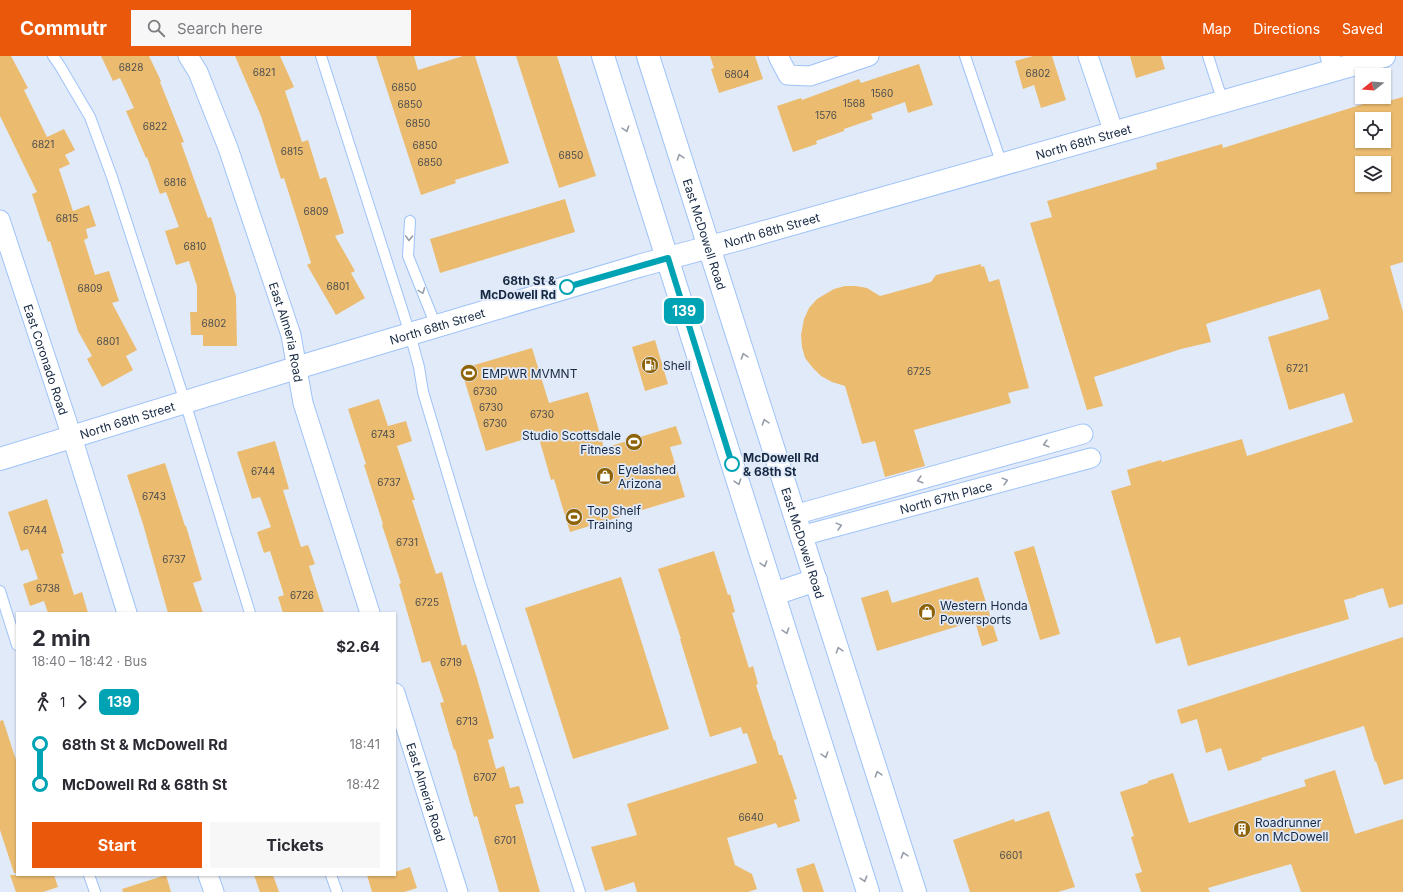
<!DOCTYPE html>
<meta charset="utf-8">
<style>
body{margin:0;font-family:Inter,sans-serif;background:#f7f7f7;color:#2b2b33;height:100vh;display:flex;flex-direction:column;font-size:15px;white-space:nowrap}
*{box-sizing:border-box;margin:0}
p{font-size:13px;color:#7c7c81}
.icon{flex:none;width:22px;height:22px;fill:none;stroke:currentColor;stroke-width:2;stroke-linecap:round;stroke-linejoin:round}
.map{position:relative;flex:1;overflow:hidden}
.side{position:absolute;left:16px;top:556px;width:380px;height:264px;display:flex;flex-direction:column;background:#fff;border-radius:0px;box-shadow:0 1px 3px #0004}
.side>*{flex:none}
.badge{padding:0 8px;border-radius:6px;font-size:14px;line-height:26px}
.needle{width:26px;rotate:253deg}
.fabs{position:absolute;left:1355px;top:12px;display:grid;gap:8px}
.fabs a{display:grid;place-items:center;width:36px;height:36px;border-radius:0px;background:#fff;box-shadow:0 1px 3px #0004;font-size:20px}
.map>.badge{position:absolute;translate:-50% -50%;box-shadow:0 0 0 2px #fff}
.legs{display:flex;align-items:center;gap:6px;height:44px;padding:0 16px;font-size:13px}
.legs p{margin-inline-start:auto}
.summary{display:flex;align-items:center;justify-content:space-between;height:68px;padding:0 16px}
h1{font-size:22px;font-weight:700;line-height:30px}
.primary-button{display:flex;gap:8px;margin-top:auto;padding:8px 16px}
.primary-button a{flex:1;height:46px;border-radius:0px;background:#ea580c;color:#fff;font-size:16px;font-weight:700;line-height:46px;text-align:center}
.primary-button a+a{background:#f7f7f7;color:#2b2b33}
ul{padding:0 16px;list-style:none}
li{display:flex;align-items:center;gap:14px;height:40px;font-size:15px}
li i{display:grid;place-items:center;width:6px;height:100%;margin:0 5px;background:currentColor}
li i::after{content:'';width:10px;height:10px;margin:-5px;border:3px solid;border-radius:50%;background:#fff}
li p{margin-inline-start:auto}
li:first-child i{background:linear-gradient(#0000 50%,currentColor 0)}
li:last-child i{background:linear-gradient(currentColor 50%,#0000 0)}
header{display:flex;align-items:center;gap:24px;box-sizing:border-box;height:56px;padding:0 20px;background:#ea580c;color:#fff}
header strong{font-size:19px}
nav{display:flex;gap:22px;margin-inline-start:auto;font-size:14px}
.search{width:280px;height:36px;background:#f7f7f7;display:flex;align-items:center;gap:10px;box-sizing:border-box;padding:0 14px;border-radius:0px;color:#7c7c81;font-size:15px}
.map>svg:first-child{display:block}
.building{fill:#ebbc70;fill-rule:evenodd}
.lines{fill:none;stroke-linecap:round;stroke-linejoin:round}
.service-casing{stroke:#9ec2f8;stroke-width:12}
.minor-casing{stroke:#9ec2f8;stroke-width:21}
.tertiary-casing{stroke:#9ec2f8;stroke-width:24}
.primary-casing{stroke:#9ec2f8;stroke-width:24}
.service{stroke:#fff;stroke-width:10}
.minor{stroke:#fff;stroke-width:19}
.tertiary{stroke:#fff;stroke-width:22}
.primary{stroke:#fff;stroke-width:22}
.oneway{stroke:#969eaa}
.line-1-casing{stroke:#fff;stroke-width:9}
.line-1{stroke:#00a3b4;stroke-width:6}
.stop-1-dot{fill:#fff;stroke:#00a3b4;stroke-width:2}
.labels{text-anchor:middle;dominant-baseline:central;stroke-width:3.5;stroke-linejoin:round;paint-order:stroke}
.number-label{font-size:10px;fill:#4b4d4e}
.street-label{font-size:12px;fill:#162842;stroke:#e1eaf9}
.stop-label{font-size:12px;font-weight:bold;fill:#162842;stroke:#e1eaf9;text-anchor:end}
.poi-label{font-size:12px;fill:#162842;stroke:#e1eaf9;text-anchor:start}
</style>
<header>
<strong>Commutr</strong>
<div class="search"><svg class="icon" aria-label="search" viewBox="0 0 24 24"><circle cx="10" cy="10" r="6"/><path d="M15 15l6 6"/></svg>Search here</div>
<nav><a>Map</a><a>Directions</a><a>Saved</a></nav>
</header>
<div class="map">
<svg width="1403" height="836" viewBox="0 0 1403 836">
<rect width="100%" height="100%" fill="#e1eaf9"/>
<g class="building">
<path d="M0 0H11L28 32 24 34 47 81 64 73 75 94 65 99 70 108 59 113 73 155 89 149 96 170 86 173 88 182 84 184 95 219 109 215 119 245 112 247 137 294 126 300 133 314 102 331 87 303 92 300 78 275 50 185 48 186 32 138 37 136 0 60Z"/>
<path d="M101 0H149L161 25 160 26 184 86 181 87 208 162 211 161 236 240 237 290H203V279H191L190 256H197V230L189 205 176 209 165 175 179 171 166 136 160 138 147 101 146 102 126 55 134 52 120 22 113 25Z"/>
<path d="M235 0H280L294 31 285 35 302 86 308 84 320 123 326 121 344 177 335 180 355 215 351 217 365 242 336 259 307 209 311 207 284 122 281 123 261 60Z"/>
<path d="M376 0H414L418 14 463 0H475L509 107 455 124 456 127 421 139Z"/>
<path d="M516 0H557L596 120 559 132Z"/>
<path d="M710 0H755L763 23 719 37 711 13 714 12Z"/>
<path d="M1033 0H1052L1066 44 1041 52 1034 29 1023 33 1015 5Z"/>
<path d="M1130 0H1161L1165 13 1136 22Z"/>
<path d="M919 8 933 49 908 57 905 46 871 58 873 63 844 73V75L816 85 817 88 793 96 777 50 801 42 802 44 859 23 861 27Z"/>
<path d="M1403 41V206L1390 210 1403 256V548L1389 552 1383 532 1356 540V541L1344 544 1349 563 1188 610 1180 581 1156 588 1111 435 1131 429 1127 414 1161 404 1162 406 1242 383 1247 400 1353 366 1344 337 1289 354 1268 281 1329 263 1320 233 1206 268 1211 286 1181 293 1094 321 1103 350 1087 354 1030 167 1052 161 1047 145 1157 113 1156 107 1222 88 1223 92 1379 43 1381 47ZM1362 63H1384V85H1362ZM1362 107H1384V129H1362Z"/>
<path d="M565 143 575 176 440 217 430 183Z"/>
<path d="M981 208V211L984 210 989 226 999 223 1029 332 1008 337 1011 347 914 374 925 410 885 421 875 385 862 388 845 330 832 326 821 320 813 312 805 302 802 291 801 279 804 263 809 252 817 243 834 233 845 230H856L867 232 880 240 931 226 936 219Z"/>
<path d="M655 284 668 328 645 335 632 291Z"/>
<path d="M532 292 549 347 588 336 604 392 676 370 682 388 670 391 685 441 570 476 554 423 551 424 538 379 486 395 461 313Z"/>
<path d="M379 343 388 370 406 365 412 385 397 390 415 444H412L436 518 442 516 462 590 466 588 477 622 494 682 488 684 496 713 504 710 510 732 519 730 524 747 515 749 540 836H499L477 760 474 761 455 693 454 694 440 647 444 646 430 605 422 607 418 593 399 528 401 527 382 469 383 468 364 409 366 408 348 353Z"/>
<path d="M275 385 289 433 283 434 301 491 308 489 315 508 309 510 324 557H283L278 541 284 539 270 495 264 497 257 476 271 471 260 441 252 443 237 396Z"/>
<path d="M165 407 185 470H186L202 524 193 527 203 557H168L143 468 127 419Z"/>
<path d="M47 443 64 497 61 498 74 539 82 536 88 557H48L44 545 30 550 23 528 38 523 28 493 21 495 8 456Z"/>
<path d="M1034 490 1060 578 1040 584 1014 496Z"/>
<path d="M714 495 728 539 730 538 735 556 732 557 749 612 753 610 758 628 756 629 774 685 775 684 779 699H782L797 743 794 744 800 765 778 772 776 767 727 782 735 809 752 818 757 833 748 836H637L634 826 605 835 591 791 637 779 627 748 757 707 747 677 743 678 741 671 710 681 680 583H681L658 513Z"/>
<path d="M621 521 669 673 573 703 525 552Z"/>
<path d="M978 521 998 585 982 590 975 565 877 595 861 542 888 534 892 547Z"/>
<path d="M1403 581V723L1384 729 1376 705 1375 706 1364 670 1261 702 1262 704 1228 715 1221 692 1206 697 1197 663 1181 668 1177 654Z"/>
<path d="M3 664 17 707V817H14L0 774V665Z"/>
<path d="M1335 714 1355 778 1403 763V836H1301L1291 808 1208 832 1210 836H1141L1135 818 1142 816 1131 781 1134 780 1120 736 1148 727V725L1173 717 1189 767 1306 730 1304 724Z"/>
<path d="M1049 755 1075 831 1058 836H970L953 784 1014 763 1015 766Z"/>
<path d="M814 807 824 836H803L796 813Z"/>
<path d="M410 811 417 832 404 836H372L367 819H395V816Z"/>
<path d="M10 819H54L58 831 43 836H16Z"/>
<path d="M166 819 171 836H123L122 833Z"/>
<path d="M254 819H273L279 836H260Z"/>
</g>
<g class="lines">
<defs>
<g id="service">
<path d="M53 0 60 10 90 61 112 121 185 346 250 557"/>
<path d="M321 0 410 278 419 311 423 336 481 529 580 836"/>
<path d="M965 0 1002 109"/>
<path d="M1208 0 1223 46"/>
<path d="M410 165 408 200 436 270"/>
<path d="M0 535 17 589"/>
<path d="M89 819 95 836"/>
<path d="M331 819 337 836"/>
</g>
<g id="minor">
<path id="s1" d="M188 0 198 16 228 92 291 279 303 347 370 557"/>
<path d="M778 0 788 19 810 20 869 0"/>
<path d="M1088 0 1114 77"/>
<path d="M1330 0 1335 14"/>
<path id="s2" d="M0 164 72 381 127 557"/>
<path d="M794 459 1083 378"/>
<path id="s3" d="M801 480 1091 402"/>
<path id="s4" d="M395 637 458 836"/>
<path d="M208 819 214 836"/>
</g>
<g id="tertiary">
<path id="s5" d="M0 403 296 312 642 209 736 184 1384 0"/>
</g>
<g id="primary">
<path d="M603 0 868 836"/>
<path id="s6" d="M648 0 915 836"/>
<path d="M774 538 816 524"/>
</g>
</defs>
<use href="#service" class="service-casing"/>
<use href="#minor" class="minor-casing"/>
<use href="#tertiary" class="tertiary-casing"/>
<use href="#primary" class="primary-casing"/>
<use href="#service" class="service"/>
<use href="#minor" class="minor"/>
<use href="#tertiary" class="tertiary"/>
<use href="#primary" class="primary"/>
</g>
<defs><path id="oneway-chevron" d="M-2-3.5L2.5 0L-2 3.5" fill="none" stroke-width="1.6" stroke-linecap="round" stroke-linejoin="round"/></defs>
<g class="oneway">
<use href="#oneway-chevron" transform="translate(626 73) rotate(72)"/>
<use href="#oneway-chevron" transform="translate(680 101) rotate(-108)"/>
<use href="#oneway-chevron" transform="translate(409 182) rotate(92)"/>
<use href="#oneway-chevron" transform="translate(422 235) rotate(69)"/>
<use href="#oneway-chevron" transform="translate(744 300) rotate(-108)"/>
<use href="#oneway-chevron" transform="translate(765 366) rotate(-108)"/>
<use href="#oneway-chevron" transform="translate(1046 388) rotate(164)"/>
<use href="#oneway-chevron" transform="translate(920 424) rotate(164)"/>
<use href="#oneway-chevron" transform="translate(1005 425) rotate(-15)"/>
<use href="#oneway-chevron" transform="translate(738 426) rotate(72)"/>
<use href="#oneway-chevron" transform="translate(839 470) rotate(-15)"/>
<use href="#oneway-chevron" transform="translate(764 508) rotate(72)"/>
<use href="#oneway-chevron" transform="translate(786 575) rotate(72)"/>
<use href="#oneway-chevron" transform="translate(839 594) rotate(-108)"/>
<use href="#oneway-chevron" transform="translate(825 699) rotate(72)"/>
<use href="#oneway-chevron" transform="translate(878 718) rotate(-108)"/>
<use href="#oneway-chevron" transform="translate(904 799) rotate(-107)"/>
<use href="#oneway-chevron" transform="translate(864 823) rotate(73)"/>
</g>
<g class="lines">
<defs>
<path id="line-1" d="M567 231 668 202 732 408"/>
</defs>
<use href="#line-1" class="line-1-casing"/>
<use href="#line-1" class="line-1"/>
</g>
<defs>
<symbol id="fuel-disc" viewBox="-11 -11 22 22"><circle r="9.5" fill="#8e6308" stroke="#e1eaf9"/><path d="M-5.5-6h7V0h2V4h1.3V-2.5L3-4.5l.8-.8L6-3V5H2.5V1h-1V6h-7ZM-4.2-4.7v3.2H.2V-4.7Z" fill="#fff"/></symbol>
<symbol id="stadium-disc" viewBox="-11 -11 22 22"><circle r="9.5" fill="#8e6308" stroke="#e1eaf9"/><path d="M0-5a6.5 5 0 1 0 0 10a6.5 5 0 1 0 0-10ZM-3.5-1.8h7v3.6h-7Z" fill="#fff"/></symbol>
<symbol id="shop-disc" viewBox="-11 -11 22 22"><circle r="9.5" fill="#8e6308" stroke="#e1eaf9"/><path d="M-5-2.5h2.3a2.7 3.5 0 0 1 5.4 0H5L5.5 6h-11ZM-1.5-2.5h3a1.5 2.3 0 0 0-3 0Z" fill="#fff"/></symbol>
<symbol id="building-disc" viewBox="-11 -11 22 22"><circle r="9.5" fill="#8e6308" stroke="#e1eaf9"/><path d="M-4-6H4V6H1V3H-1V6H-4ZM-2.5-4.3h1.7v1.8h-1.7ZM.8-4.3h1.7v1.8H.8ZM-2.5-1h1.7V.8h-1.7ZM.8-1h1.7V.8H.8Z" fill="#fff"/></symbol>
</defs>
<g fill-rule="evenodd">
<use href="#fuel-disc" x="640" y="299" width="20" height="20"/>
<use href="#stadium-disc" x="459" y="307" width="20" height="20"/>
<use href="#stadium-disc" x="624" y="376" width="20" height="20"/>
<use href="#shop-disc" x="595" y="410" width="20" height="20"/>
<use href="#stadium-disc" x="564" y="451" width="20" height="20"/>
<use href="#shop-disc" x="917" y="546" width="20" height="20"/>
<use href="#building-disc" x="1232" y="763" width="20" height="20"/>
</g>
<g class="stop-1-dot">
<circle cx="567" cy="231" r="7"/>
<circle cx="732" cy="408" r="7"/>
</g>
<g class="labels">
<g class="number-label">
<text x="131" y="11">6828</text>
<text x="264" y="16">6821</text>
<text x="1038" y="17">6802</text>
<text x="737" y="18">6804</text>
<text x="404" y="31">6850</text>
<text x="882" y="37">1560</text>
<text x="854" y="47">1568</text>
<text x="410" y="48">6850</text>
<text x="826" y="59">1576</text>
<text x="418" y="67">6850</text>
<text x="155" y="70">6822</text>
<text x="43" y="88">6821</text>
<text x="425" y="89">6850</text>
<text x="292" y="95">6815</text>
<text x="571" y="99">6850</text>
<text x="430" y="106">6850</text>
<text x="175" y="126">6816</text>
<text x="316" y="155">6809</text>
<text x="67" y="162">6815</text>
<text x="195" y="190">6810</text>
<text x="338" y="230">6801</text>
<text x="90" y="232">6809</text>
<text x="214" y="267">6802</text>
<text x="108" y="285">6801</text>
<text x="1297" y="312">6721</text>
<text x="919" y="315">6725</text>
<text x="485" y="335">6730</text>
<text x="491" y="351">6730</text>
<text x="542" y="358">6730</text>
<text x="495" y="367">6730</text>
<text x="383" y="378">6743</text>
<text x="263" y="415">6744</text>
<text x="389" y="426">6737</text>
<text x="154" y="440">6743</text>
<text x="35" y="474">6744</text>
<text x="407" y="486">6731</text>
<text x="174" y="503">6737</text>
<text x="48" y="532">6738</text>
<text x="302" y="539">6726</text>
<text x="427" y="546">6725</text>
<text x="451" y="606">6719</text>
<text x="467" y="665">6713</text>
<text x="485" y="721">6707</text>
<text x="751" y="761">6640</text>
<text x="505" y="784">6701</text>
<text x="1011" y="799">6601</text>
</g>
<g class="street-label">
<text stroke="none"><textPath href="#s5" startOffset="1129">North 68th Street</textPath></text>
<text stroke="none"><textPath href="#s5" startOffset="805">North 68th Street</textPath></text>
<text stroke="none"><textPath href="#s6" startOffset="187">East McDowell Road</textPath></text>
<text stroke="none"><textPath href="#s5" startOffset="457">North 68th Street</textPath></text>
<text stroke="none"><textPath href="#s1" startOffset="294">East Almeria Road</textPath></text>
<text stroke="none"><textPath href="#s2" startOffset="147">East Coronado Road</textPath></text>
<text stroke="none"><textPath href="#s5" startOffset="133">North 68th Street</textPath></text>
<text stroke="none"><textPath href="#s3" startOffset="150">North 67th Place</textPath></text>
<text stroke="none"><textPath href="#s6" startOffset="511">East McDowell Road</textPath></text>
<text stroke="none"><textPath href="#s4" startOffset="104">East Almeria Road</textPath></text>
</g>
<g class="stop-label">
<text x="556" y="224">68th St &amp;<tspan x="556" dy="14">McDowell Rd</tspan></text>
<text x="743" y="401" text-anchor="start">McDowell Rd<tspan x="743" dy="14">&amp; 68th St</tspan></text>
</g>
<g class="poi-label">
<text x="663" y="309">Shell</text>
<text x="482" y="317">EMPWR MVMNT</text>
<text x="621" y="379" text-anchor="end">Studio Scottsdale<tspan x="621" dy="14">Fitness</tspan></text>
<text x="618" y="413">Eyelashed<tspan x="618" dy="14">Arizona</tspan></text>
<text x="587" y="454">Top Shelf<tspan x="587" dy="14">Training</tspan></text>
<text x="940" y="549">Western Honda<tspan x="940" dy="14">Powersports</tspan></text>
<text x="1255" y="766">Roadrunner<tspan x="1255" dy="14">on McDowell</tspan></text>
</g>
</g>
</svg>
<div class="fabs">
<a><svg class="needle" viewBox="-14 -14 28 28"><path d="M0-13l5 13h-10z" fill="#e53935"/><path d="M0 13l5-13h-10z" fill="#7c7c81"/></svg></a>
<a><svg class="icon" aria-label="locate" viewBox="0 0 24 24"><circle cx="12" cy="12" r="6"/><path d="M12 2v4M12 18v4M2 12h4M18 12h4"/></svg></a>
<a><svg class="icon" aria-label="layers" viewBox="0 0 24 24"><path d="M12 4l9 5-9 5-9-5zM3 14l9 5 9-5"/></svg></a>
</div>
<b class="badge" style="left:684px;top:255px;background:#00a3b4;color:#fff">139</b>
<section class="side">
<div class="summary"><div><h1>2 min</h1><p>18:40 – 18:42 · Bus</p></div><b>$2.64</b></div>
<div class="legs"><svg class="icon" aria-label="walk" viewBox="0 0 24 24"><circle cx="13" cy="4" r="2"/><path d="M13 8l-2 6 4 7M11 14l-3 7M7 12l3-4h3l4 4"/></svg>1<svg class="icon" aria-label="forward" viewBox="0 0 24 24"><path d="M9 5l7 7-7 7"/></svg><b class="badge" style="background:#00a3b4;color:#fff">139</b></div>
<ul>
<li><i style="color:#00a3b4"></i><b>68th St &amp; McDowell Rd</b><p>18:41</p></li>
<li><i style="color:#00a3b4"></i><b>McDowell Rd &amp; 68th St</b><p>18:42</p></li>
</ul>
<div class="primary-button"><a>Start</a><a>Tickets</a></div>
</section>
</div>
